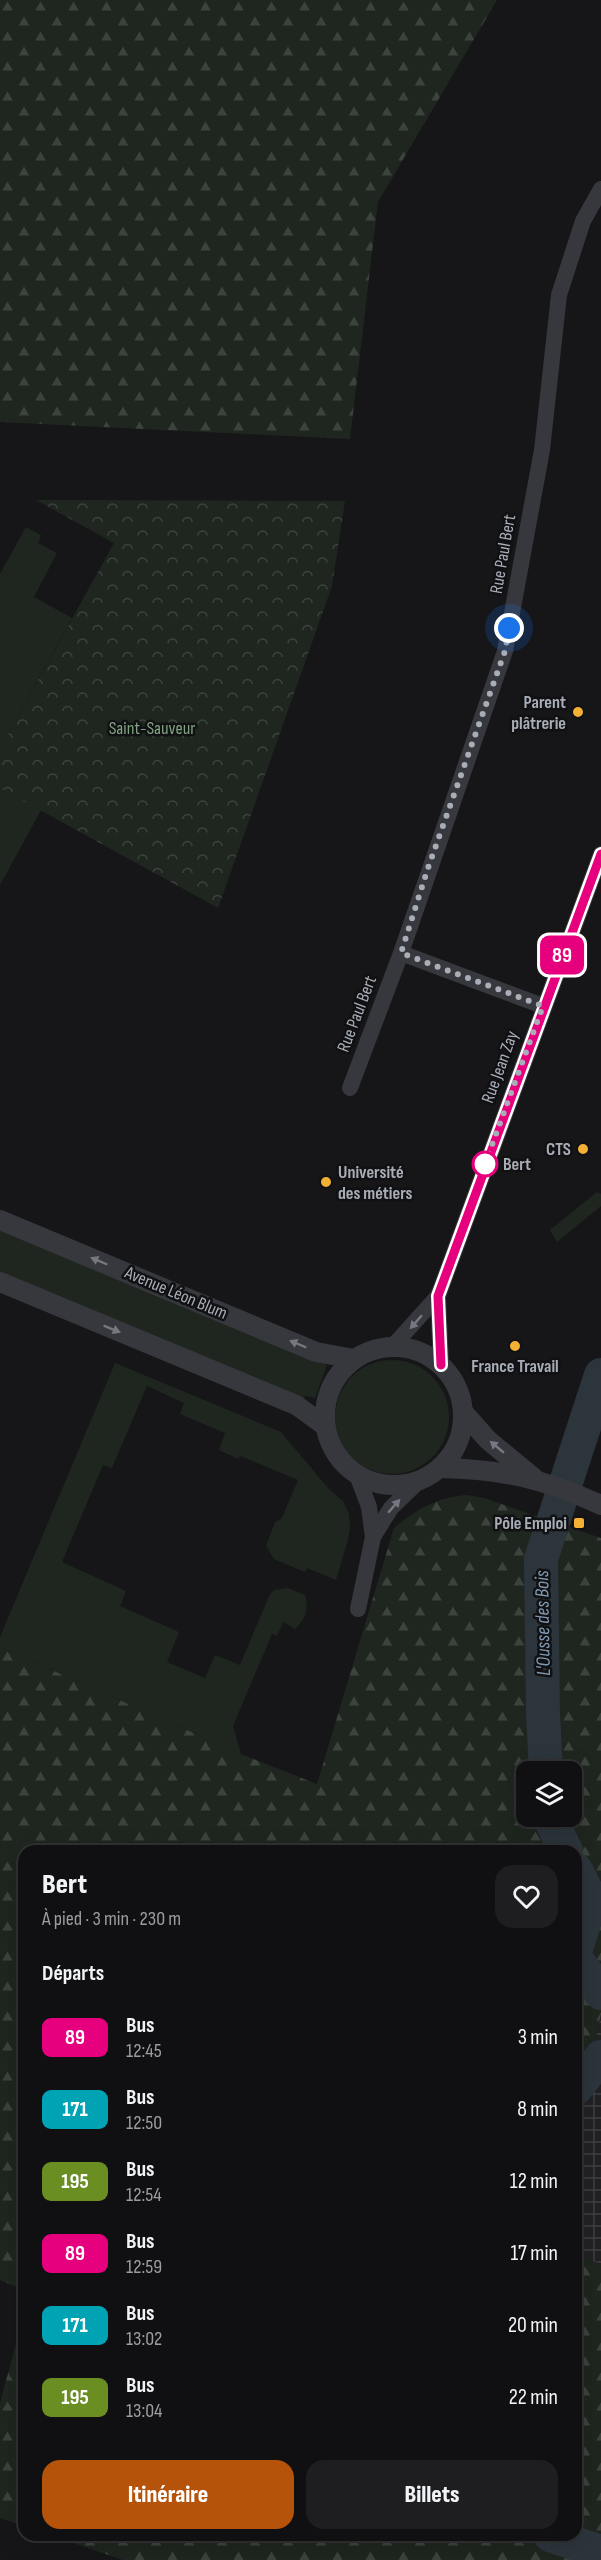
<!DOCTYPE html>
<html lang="fr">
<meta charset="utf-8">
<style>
body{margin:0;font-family:"Sofia Sans Condensed",sans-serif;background:#1e1e20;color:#f1f3f6;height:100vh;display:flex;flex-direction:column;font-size:22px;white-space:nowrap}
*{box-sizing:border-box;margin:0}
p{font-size:20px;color:#9c9d9f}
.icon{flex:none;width:33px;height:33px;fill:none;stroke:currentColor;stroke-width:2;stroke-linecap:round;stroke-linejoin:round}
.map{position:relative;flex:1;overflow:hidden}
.side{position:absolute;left:18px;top:1845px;width:564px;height:696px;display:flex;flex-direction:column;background:#101012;border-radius:18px;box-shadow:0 6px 24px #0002,0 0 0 2px #303032}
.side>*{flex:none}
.badge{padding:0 12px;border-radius:9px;font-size:21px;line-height:39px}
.tools{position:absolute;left:516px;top:1761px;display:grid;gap:12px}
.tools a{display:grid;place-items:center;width:66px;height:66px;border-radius:12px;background:#101012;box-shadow:0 6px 24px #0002,0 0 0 2px #303032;font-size:30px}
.you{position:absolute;width:30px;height:30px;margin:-15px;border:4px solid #fff;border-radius:50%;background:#1a73e8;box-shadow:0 0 0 9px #1a73e833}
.map>.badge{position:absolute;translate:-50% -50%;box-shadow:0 0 0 3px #fff}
h2{padding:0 24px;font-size:22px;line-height:54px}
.round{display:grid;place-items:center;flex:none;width:63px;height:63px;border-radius:18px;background:#1e1e20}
.headline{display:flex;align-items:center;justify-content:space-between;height:102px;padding:0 24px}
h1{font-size:28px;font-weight:800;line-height:45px}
.action{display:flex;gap:12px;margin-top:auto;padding:12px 24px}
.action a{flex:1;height:69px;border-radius:18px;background:#b45309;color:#fff;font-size:24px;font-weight:800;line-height:69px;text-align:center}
.action a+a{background:#1e1e20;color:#f1f3f6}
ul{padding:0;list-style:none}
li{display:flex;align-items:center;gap:18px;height:72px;padding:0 24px}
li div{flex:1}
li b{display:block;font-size:22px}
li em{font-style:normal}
li .badge{min-width:66px;font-weight:700;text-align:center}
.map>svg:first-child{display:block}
.industrial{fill:url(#industrial-grid)}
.grass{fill:#1e261f}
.forest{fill:url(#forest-firs);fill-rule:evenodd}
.park{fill:url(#park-crowns)}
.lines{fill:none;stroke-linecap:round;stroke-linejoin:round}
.river{stroke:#2c353c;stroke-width:34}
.minor{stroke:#37383d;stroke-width:16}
.tertiary{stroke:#37383d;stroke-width:20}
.oneway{fill:#757881}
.line-casing{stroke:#fff;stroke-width:14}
.line{stroke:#e6007e;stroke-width:9}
.walk{stroke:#a8adb8;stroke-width:6;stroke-dasharray:0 10.8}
.poi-dot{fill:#f2b134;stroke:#111113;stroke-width:2}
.stop-dot{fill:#fff;stroke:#e6007e;stroke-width:3}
.labels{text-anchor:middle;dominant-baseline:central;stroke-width:5;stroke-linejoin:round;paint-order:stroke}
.street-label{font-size:18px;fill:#a8adb8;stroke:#111113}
.poi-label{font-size:18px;font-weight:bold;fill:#a8adb8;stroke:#111113;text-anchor:end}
.park-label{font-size:18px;fill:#7fa381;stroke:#111113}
.stop-label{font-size:18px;font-weight:bold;fill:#a8adb8;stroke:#111113;text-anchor:start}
.water-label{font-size:20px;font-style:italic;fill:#7f9bb3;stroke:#111113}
</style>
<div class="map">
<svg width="601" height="2560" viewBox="0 0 601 2560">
<defs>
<pattern id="industrial-grid" width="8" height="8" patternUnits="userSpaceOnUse" patternTransform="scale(1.5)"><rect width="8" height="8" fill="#222225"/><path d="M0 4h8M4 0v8" fill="none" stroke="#3f3f43"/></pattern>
<pattern id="forest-firs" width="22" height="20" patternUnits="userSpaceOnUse" patternTransform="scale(1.5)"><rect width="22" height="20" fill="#1e261f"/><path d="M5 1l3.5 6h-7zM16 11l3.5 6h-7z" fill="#3c433d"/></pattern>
<pattern id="park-crowns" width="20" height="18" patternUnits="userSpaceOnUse" patternTransform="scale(1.5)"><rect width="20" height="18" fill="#1e261f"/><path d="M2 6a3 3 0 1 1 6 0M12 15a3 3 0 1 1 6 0" fill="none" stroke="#3c433d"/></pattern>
</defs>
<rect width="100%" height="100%" fill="#161618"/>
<path class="industrial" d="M601 2014V2264L576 2256V2124Z"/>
<g class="grass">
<path d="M26 527 41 535 38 543 57 553 34 597 72 618 0 749V574Z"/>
<path d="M0 779 51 792 0 885Z"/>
<path d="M597 1192 601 1194V1206L557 1242 550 1230Z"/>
<path d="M0 1229 327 1365 315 1398 305 1396 303 1400 0 1275Z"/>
<circle cx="392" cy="1417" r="57"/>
<path d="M115 1363 281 1432 329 1489 343 1501 349 1514 350 1528 348 1540 336 1580 307 1568 305 1572 274 1559 266 1546 275 1522 282 1518 298 1480 240 1456 238 1459 219 1450 225 1433 180 1414 184 1403 147 1386 112 1468 103 1465 62 1562 126 1591 120 1606 179 1632 167 1662 205 1678 215 1655 240 1665 269 1596 274 1590 288 1588 305 1595C309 1610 306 1618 295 1629L283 1622 277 1636 272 1634 233 1726 241 1754 0 1647V1637Z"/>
</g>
<g class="forest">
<path d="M0 0H497L378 202 350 439 0 422Z"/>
<path d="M467 1495 484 1498 601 1538V2014L576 2124V1851H24V2290L0 2280V1647L241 1754 317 1784 394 1528C417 1509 438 1497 467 1495ZM526 1772H572V1816H526Z"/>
<path d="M576 2256 601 2264V2560H123L50 2535H576Z"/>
<path d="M24 2314V2526L0 2518V2403Z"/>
</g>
<path class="park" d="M36 500 345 501 332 586 218 908 0 788V749L114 543Z"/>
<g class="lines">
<g class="river">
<path d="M546 1772 543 1714 541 1559 601 1375"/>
<path d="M549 1816 566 1851"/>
<path d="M576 1870 591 1900 576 1949"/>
<path d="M576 1959 601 1993"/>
<path d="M576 2088 601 2057"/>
<path d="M550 2535 601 2552"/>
</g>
<g class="minor">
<path d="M543 1006 401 953 505 651 542 450 559 295 583 221 601 189"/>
<path d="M350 1088 401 953"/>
<path d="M438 1296 441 1365"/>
<path d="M392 1347 438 1296 601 854"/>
<path d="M357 1475 369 1507 373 1537"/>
<path d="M358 1609 373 1537 391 1508 420 1480"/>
</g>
<g class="tertiary">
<path d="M0 1220 316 1352 354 1359"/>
<path d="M0 1282 296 1405 325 1426"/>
<circle cx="394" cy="1416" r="69"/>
<path d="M463 1412 488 1440 534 1478"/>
<path d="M440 1468C503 1469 544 1479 601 1505"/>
</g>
</g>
<defs><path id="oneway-solid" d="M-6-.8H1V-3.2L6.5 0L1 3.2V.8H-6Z" transform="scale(1.5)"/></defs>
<g class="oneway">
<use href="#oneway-solid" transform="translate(99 1261) rotate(-157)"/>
<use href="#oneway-solid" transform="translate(416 1322) rotate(131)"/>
<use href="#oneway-solid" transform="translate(112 1329) rotate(22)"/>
<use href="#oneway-solid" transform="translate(298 1344) rotate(-157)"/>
<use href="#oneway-solid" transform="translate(497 1447) rotate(-140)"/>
<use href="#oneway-solid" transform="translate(394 1506) rotate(-49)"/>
</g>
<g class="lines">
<defs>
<path id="line" d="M441 1365 438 1296 601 854"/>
</defs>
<use href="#line" class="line-casing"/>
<use href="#line" class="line"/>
<path class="walk" d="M485 1164 543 1006 401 953 428 868 505 651 509 628"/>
</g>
<g class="poi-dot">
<circle cx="578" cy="712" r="6"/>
<circle cx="583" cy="1149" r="6"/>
<circle cx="326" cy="1182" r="6"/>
<circle cx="515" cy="1346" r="6"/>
<rect x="573" y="1517" width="12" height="12" rx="3"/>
</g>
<circle class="stop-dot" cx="485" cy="1164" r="12"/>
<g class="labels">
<g class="street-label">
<text transform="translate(503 554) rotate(-80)">Rue Paul Bert</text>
<text transform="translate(357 1014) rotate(-69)">Rue Paul Bert</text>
<text transform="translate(500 1067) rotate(-70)">Rue Jean Zay</text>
<text transform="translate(176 1293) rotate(23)">Avenue Léon Blum</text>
</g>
<g class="poi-label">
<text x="566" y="702">Parent<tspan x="566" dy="21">plâtrerie</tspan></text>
<text x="571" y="1149">CTS</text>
<text x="338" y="1172" text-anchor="start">Université<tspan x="338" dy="21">des métiers</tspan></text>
<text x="515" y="1366" text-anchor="middle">France Travail</text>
<text x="567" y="1523">Pôle Emploi</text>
</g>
<g class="park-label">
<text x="152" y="728">Saint-Sauveur</text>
</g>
<g class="stop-label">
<text x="503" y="1164">Bert</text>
</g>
<g class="water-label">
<text transform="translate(543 1623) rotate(-91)">L'Ousse des Bois</text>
</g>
</g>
</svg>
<div class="tools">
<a><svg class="icon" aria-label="layers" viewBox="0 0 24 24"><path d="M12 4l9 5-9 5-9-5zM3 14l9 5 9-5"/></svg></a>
</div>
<div class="you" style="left:509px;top:628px"></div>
<b class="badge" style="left:562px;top:955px;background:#e6007e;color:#fff">89</b>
<section class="side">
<div class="headline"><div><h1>Bert</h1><p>À pied · 3 min · 230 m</p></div><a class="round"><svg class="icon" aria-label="heart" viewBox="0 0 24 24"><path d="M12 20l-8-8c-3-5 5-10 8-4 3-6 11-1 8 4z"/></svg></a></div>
<h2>Départs</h2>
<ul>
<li><span class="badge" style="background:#e6007e;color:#fff">89</span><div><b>Bus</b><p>12:45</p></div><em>3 min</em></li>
<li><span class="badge" style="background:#00a3b4;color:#fff">171</span><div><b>Bus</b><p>12:50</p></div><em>8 min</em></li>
<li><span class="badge" style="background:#6b8e23;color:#fff">195</span><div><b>Bus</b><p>12:54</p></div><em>12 min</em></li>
<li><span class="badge" style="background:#e6007e;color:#fff">89</span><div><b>Bus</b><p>12:59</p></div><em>17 min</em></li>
<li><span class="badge" style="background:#00a3b4;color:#fff">171</span><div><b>Bus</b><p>13:02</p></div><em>20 min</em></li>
<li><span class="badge" style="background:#6b8e23;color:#fff">195</span><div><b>Bus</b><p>13:04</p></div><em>22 min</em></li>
</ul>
<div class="action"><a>Itinéraire</a><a>Billets</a></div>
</section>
</div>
